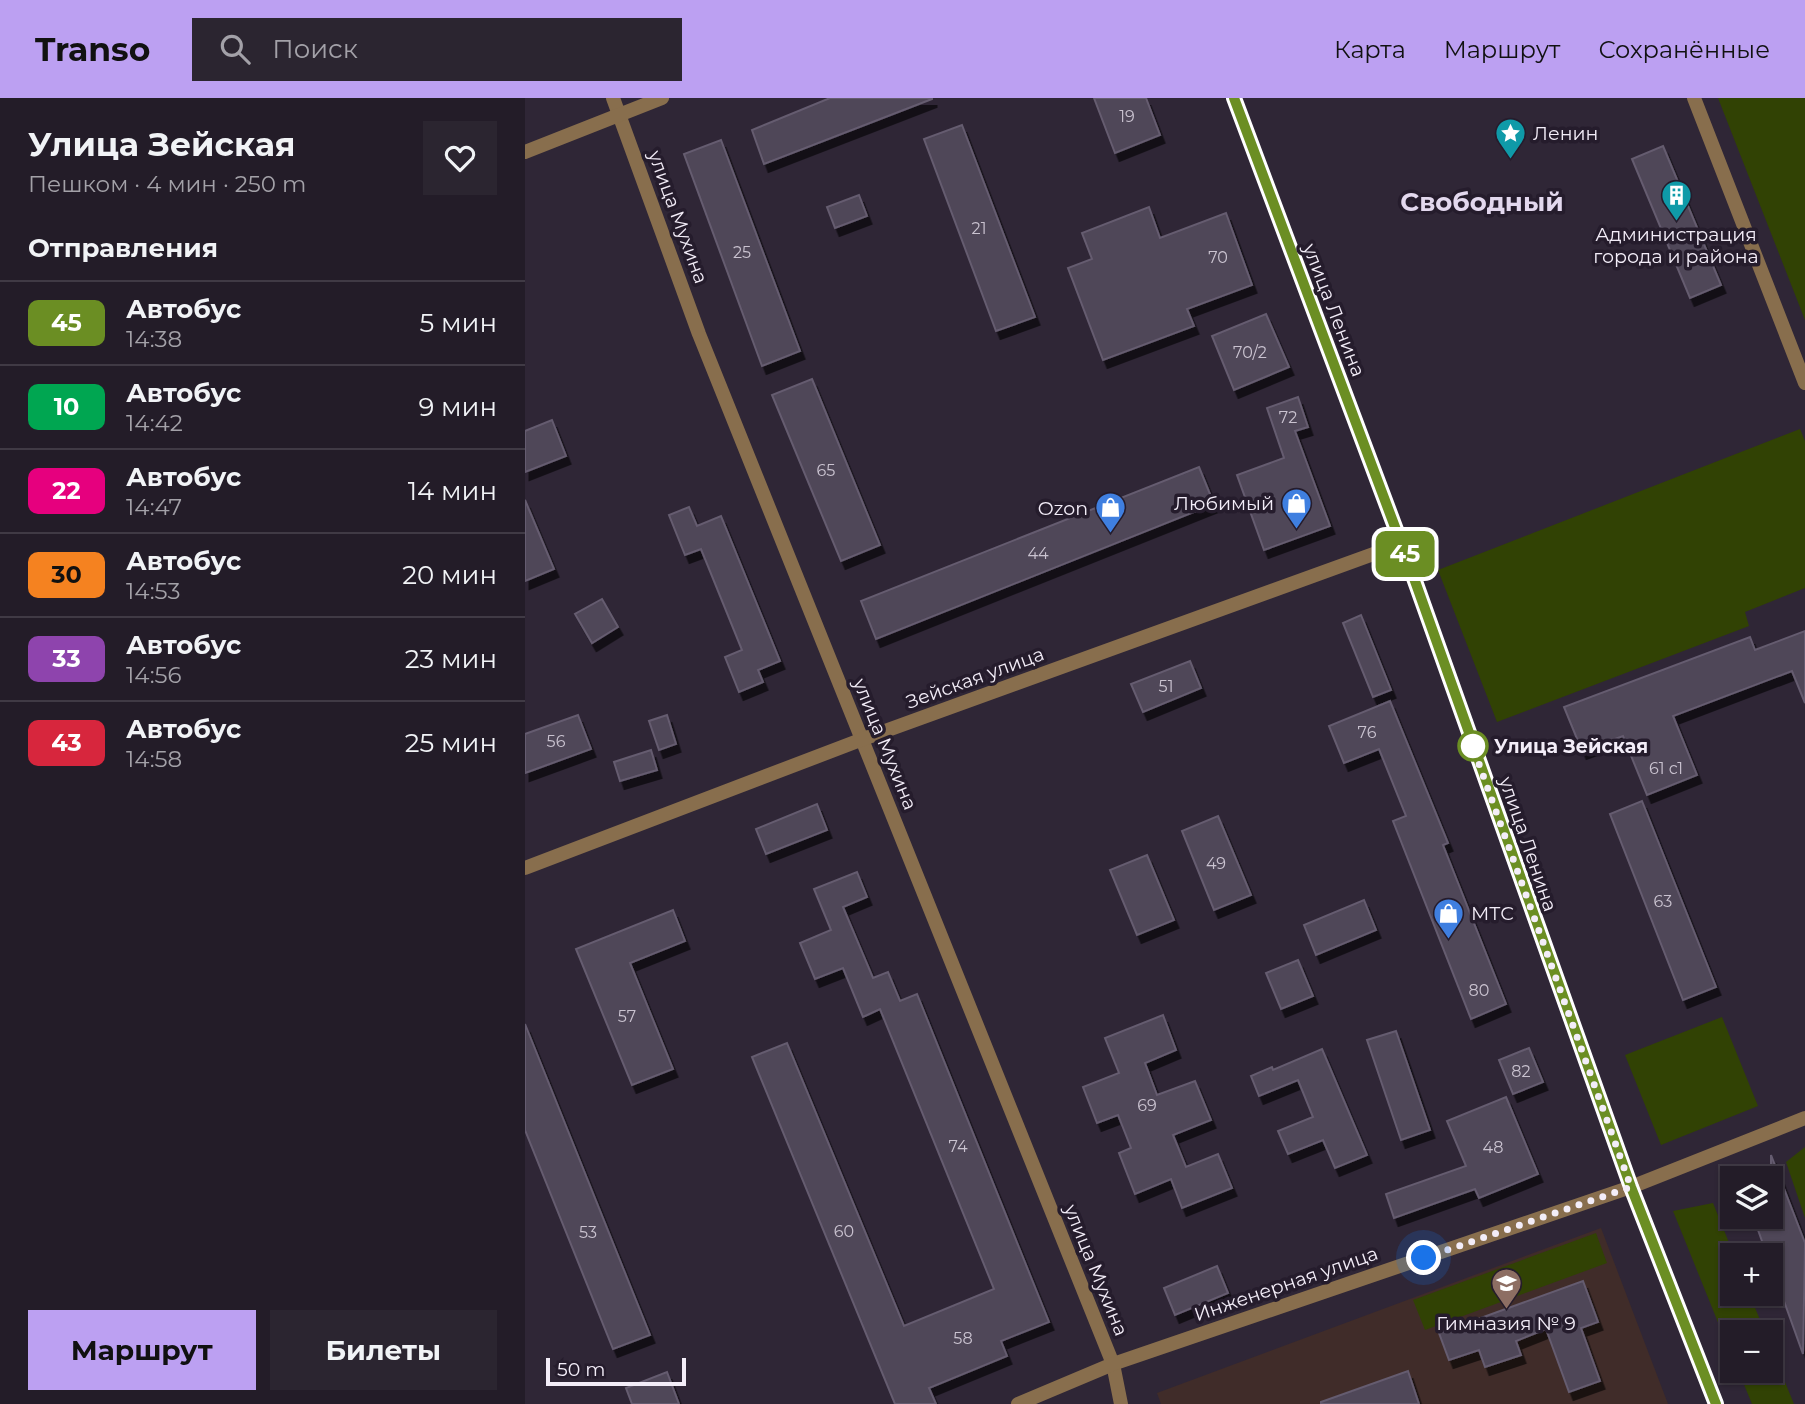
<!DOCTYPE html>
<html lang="ru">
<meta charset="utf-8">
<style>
body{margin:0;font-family:Montserrat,sans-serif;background:#2b2530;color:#f1f3f6;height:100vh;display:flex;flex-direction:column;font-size:26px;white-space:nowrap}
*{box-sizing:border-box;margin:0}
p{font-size:23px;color:#a3a1a8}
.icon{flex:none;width:38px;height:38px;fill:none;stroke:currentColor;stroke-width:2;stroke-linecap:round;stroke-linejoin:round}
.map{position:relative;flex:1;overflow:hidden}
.details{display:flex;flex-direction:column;background:#231c28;width:525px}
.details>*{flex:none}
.badge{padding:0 14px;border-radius:10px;font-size:24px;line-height:46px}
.tools{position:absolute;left:1195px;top:1068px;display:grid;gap:14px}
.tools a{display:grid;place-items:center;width:63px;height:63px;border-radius:0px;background:#231c28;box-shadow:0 2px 5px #0004,0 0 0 2px #403a45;font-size:35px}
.scale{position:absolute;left:21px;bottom:18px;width:140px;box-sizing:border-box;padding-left:7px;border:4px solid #f3edf8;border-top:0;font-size:19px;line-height:24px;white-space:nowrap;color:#f3edf8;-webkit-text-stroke:5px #251c2c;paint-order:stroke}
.you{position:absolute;width:35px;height:35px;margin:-18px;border:5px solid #fff;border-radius:50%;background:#1a73e8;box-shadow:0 0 0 10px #1a73e833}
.map>.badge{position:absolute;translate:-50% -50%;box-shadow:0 0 0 4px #fff}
h2{padding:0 28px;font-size:26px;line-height:63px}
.round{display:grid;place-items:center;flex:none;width:74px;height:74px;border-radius:0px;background:#2b2530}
.overview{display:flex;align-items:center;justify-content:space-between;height:119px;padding:0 28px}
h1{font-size:33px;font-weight:700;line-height:52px}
.action{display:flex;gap:14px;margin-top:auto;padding:14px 28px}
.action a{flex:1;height:80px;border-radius:0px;background:#bca0f2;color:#111;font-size:28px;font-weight:700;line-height:80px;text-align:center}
.action a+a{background:#2b2530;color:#f1f3f6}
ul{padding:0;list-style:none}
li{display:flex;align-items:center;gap:21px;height:84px;padding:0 28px;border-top:2px solid #403a45}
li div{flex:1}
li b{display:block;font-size:26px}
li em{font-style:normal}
li .badge{min-width:77px;font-weight:700;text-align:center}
header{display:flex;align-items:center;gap:42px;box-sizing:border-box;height:98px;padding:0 35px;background:#bca0f2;color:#111}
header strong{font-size:33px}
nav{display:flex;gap:38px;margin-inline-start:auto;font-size:24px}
.search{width:490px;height:63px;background:#2b2530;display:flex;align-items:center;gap:18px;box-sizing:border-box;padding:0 24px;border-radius:0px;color:#a3a1a8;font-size:26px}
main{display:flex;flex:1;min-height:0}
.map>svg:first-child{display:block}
.education{fill:#402c29}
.green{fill:#314204}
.building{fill:#4f4658;stroke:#655c6f;stroke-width:2;filter:url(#shadow)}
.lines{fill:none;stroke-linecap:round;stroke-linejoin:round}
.minor{stroke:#886e4d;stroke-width:14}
.secondary{stroke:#bd955e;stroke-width:14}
.line-casing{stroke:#fff;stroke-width:16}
.line{stroke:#6b8e23;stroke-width:10}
.walk{stroke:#f3edf8;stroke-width:7;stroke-dasharray:0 12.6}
.stop-dot{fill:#fff;stroke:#6b8e23;stroke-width:3.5}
.labels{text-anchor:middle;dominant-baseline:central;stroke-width:7;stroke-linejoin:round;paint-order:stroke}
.number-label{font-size:16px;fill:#cac3d0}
.poi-label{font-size:19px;fill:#f3edf8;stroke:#251c2c;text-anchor:start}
.street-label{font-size:19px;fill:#f3edf8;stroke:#251c2c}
.stop-label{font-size:19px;font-weight:bold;fill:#f3edf8;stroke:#251c2c;text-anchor:start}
.district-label{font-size:26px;font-weight:bold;fill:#e3d8ee;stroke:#251c2c}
</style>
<header>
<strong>Transo</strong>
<div class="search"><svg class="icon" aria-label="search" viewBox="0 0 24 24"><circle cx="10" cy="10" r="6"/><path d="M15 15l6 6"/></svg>Поиск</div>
<nav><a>Карта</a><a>Маршрут</a><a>Сохранённые</a></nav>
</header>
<main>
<section class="details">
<div class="overview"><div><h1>Улица Зейская</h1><p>Пешком · 4 мин · 250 m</p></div><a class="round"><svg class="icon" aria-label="heart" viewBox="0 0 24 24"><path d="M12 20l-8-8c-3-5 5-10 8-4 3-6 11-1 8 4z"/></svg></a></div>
<h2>Отправления</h2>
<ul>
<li><span class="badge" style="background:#6b8e23;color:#fff">45</span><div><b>Автобус</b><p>14:38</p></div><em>5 мин</em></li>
<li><span class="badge" style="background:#00a651;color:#fff">10</span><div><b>Автобус</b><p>14:42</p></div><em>9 мин</em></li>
<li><span class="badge" style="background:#e6007e;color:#fff">22</span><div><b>Автобус</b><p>14:47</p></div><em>14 мин</em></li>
<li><span class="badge" style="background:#f58220;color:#111">30</span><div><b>Автобус</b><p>14:53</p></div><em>20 мин</em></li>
<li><span class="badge" style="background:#8e44ad;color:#fff">33</span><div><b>Автобус</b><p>14:56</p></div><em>23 мин</em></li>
<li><span class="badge" style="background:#d7263d;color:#fff">43</span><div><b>Автобус</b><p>14:58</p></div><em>25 мин</em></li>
</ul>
<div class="action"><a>Маршрут</a><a>Билеты</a></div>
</section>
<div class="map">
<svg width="1280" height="1306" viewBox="0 0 1280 1306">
<defs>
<filter id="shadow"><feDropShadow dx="4.5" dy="8" stdDeviation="0" flood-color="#0009"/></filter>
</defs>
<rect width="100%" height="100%" fill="#2f2636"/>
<path class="education" d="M1076 1130 1143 1306H636L632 1295Z"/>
<g class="green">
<path d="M1193 0H1280V222Z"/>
<path d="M1275 331 1280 343V490L1220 514 1224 528 972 624 913 472Z"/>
<path d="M1197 919 1233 1008 1136 1047 1100 957Z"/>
<path d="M1280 1049V1120L1261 1064Z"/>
<path d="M1188 1105 1209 1157 1208 1195H1224L1240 1234H1208L1207 1259 1148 1113Z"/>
<path d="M1071 1135 1082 1165 900 1232 888 1202Z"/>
<path d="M1246 1250 1269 1306H1227L1213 1272H1246Z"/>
</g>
<g class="building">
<path d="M305 0H407V1L239 66 227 32Z"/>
<path d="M569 0H621L635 37 590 55Z"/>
<path d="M437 27 510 219 471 233 399 41Z"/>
<path d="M196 42 275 253 237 268 159 56Z"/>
<path d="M1138 48 1196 187 1165 200 1107 61Z"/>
<path d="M334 97 342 118 310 130 302 109Z"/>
<path d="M624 109 635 140 701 115 727 187 662 211 669 228 578 262 543 170 567 161 557 135Z"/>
<path d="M741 216 764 269 709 292 687 238Z"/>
<path d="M287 281 355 447 316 463 247 297Z"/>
<path d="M773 299 783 329 770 333 805 428 739 452 712 377 759 360 742 310Z"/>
<path d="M27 322 41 358 0 374V333Z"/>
<path d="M674 369 689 406 351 541 336 503Z"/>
<path d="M0 402 29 471 0 483Z"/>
<path d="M164 409 172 428 196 418 255 563 233 572 238 584 214 594 200 559 217 552 176 451 160 457 144 417Z"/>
<path d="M77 501 93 529 67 545 50 516Z"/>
<path d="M836 517 866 592 848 599 818 525Z"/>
<path d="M1280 533V605L1267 573 1148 618 1172 677 1122 697 1098 638 1057 653 1039 609 1225 539 1230 552Z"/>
<path d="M665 563 676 590 618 614 606 586Z"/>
<path d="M865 603 923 745 918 747 981 906 946 921 868 723 881 718 854 651 819 665 804 628Z"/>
<path d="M53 617 66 651 0 675V636Z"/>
<path d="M142 617 151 646 134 652 124 623Z"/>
<path d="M126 652 132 672 95 683 89 664Z"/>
<path d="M1117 703 1191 889 1158 902 1085 716Z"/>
<path d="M292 706 302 732 241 756 231 731Z"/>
<path d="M693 718 726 797 689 812 657 733Z"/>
<path d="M622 757 649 822 612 837 585 772Z"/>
<path d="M332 774 342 799 318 809 348 880 363 874 375 903 392 896 524 1224 476 1243 482 1258 404 1290 411 1306H370L227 959 262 945 379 1228 469 1191 355 911 338 919 318 870 290 881 275 845 306 832 289 791Z"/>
<path d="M839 802 851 832 791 857 779 827Z"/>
<path d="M148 812 160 843 105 865 148 971 107 987 51 851Z"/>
<path d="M773 862 788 898 756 911 741 875Z"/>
<path d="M638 917 651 952 620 965 632 997 670 983 686 1022 648 1037 661 1069 693 1056 707 1090 657 1110 646 1081 610 1096 594 1055 606 1050 593 1017 572 1025 558 989 594 975 580 940Z"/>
<path d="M0 926 125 1237 88 1251 0 1032Z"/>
<path d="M871 933 905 1032 876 1042 842 942Z"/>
<path d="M1004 950 1018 984 988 996 974 962Z"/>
<path d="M797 951 842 1057 810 1070 798 1042 763 1056 753 1033 788 1019 773 982 734 998 726 978 747 969 748 972Z"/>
<path d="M981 999 1013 1076 954 1100 950 1091 869 1120 861 1096 941 1068 922 1023Z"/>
<path d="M1246 1057 1280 1145 1278 1256 1246 1167V1157H1242L1228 1118H1246Z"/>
<path d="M692 1168 703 1195 650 1217 639 1190Z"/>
<path d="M1058 1183 1073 1224 1056 1230 1075 1283 1044 1294 1021 1231 991 1243 996 1257 960 1269 954 1252 924 1262 914 1235Z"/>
<path d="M883 1273 894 1306H796V1304Z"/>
<path d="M142 1274 154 1306H107L101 1290Z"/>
</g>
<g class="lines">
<g class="minor">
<path d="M88 0 174 236 588 1266 596 1306"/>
<path d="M1169 0 1280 285"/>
<path d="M0 54 137 0"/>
<path d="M0 770 338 641 876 446"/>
<path d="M493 1306 588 1266 1106 1089 1280 1020"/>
</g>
<path class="secondary" d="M709 0 885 469 1106 1089 1191 1306"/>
</g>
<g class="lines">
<defs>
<path id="line" d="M709 0 885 469 1106 1089 1191 1306"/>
</defs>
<use href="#line" class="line-casing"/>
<use href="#line" class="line"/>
<path class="walk" d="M899 1160 1106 1089 945 641 948 648"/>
</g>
<defs>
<symbol id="sight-pin" viewBox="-11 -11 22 30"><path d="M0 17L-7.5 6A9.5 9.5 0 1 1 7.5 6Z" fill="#0f9aa8" stroke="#251c2c"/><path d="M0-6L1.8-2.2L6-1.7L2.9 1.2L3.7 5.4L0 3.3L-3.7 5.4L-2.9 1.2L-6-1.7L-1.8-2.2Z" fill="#fff"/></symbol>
<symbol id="building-pin" viewBox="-11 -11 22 30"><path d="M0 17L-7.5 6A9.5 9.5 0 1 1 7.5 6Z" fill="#0f9aa8" stroke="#251c2c"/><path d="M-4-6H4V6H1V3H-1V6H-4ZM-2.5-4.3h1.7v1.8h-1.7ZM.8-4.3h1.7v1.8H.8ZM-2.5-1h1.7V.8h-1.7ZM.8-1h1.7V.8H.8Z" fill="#fff"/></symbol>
<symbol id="shop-pin" viewBox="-11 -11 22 30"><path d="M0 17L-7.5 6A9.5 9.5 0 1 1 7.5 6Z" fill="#3f7fe0" stroke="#251c2c"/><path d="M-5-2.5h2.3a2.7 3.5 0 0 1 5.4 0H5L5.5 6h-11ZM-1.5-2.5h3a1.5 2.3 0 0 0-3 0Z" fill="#fff"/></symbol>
<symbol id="school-pin" viewBox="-11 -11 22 30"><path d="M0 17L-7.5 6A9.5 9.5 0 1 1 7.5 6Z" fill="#8d6e63" stroke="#251c2c"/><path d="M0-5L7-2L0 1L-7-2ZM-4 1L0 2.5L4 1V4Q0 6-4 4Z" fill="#fff"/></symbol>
</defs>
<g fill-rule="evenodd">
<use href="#sight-pin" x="968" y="18" width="35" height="47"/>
<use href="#building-pin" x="1134" y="80" width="35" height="47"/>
<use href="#shop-pin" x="754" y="388" width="35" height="47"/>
<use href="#shop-pin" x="568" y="392" width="35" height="47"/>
<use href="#shop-pin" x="906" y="798" width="35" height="47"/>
<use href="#school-pin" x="964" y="1168" width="35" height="47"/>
</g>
<circle class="stop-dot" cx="948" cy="648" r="14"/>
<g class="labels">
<g class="number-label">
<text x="602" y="18">19</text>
<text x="454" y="130">21</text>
<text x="217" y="154">25</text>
<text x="693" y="159">70</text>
<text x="725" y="254">70/2</text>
<text x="763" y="319">72</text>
<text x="301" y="372">65</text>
<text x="513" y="455">44</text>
<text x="641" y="588">51</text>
<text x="842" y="634">76</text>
<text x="31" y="643">56</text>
<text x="1141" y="670">61 с1</text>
<text x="691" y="765">49</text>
<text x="1138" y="803">63</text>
<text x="954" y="892">80</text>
<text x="102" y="918">57</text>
<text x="996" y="973">82</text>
<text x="622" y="1007">69</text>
<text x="433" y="1048">74</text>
<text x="968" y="1049">48</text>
<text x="319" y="1133">60</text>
<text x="63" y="1134">53</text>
<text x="438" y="1240">58</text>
</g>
<g class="poi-label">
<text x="1008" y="35">Ленин</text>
<text x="1151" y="136" text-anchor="middle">Администрация<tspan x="1151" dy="22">города и района</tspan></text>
<text x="749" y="405" text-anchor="end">Любимый</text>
<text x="563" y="410" text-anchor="end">Ozon</text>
<text x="946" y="815">МТС</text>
<text x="981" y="1225" text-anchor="middle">Гимназия № 9</text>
</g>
<g class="street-label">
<text transform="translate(153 119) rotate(70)">улица Мухина</text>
<text transform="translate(809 212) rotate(69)">улица Ленина</text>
<text transform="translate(450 580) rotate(-20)">Зейская улица</text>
<text transform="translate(360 646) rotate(68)">улица Мухина</text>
<text transform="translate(1003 746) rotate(71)">улица Ленина</text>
<text transform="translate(571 1172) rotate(68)">улица Мухина</text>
<text transform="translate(761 1186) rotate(-19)">Инженерная улица</text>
</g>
<g class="stop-label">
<text x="969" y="648">Улица Зейская</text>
</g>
<g class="district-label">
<text x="957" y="104">Свободный</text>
</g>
</g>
</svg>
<div class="tools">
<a><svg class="icon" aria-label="layers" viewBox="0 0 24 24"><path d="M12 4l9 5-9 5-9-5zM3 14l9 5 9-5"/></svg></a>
<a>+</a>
<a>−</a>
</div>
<div class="scale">50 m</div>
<div class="you" style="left:899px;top:1160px"></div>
<b class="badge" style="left:880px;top:456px;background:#6b8e23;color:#fff">45</b>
</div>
</main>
